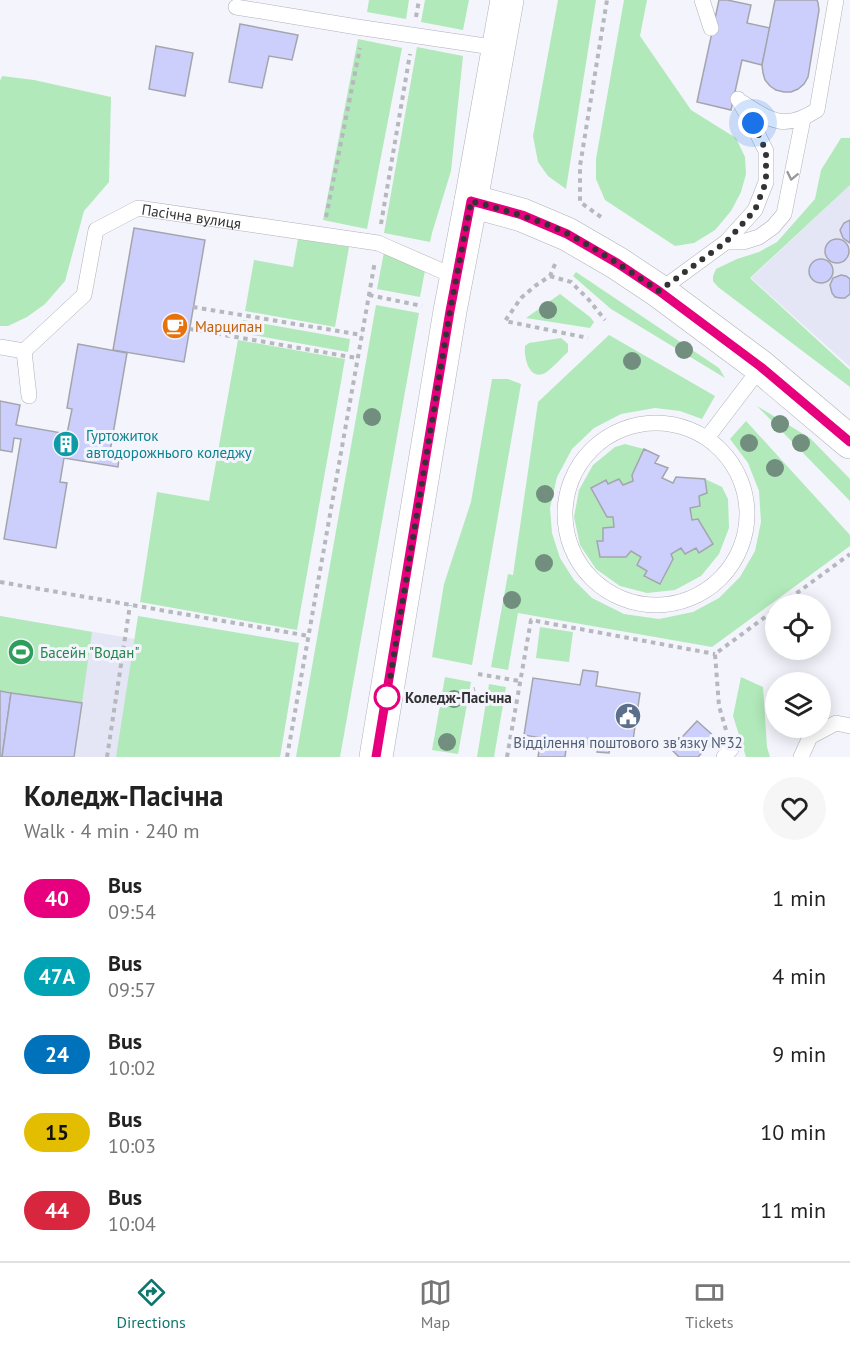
<!DOCTYPE html>
<meta charset="utf-8">
<style>
body{margin:0;font-family:"PT Sans",sans-serif;background:#f6f6f6;color:#222;height:100vh;display:flex;flex-direction:column;font-size:22px;white-space:nowrap}
*{box-sizing:border-box;margin:0}
p{font-size:20px;color:#767676}
.icon{flex:none;width:33px;height:33px;fill:none;stroke:currentColor;stroke-width:2;stroke-linecap:round;stroke-linejoin:round}
.map{position:relative;height:757px;overflow:hidden}
.details{display:flex;flex-direction:column;background:#fff;flex:1}
.details>*{flex:none}
.badge{padding:0 12px;border-radius:20px;font-size:21px;line-height:39px}
.controls{position:absolute;left:765px;top:594px;display:grid;gap:12px}
.controls a{display:grid;place-items:center;width:66px;height:66px;border-radius:50%;background:#fff;box-shadow:0 3px 15px #0003;font-size:30px}
.you{position:absolute;width:30px;height:30px;margin:-15px;border:4px solid #fff;border-radius:50%;background:#1a73e8;box-shadow:0 0 0 9px #1a73e833}
.map>.badge{position:absolute;translate:-50% -50%;box-shadow:0 0 0 3px #fff}
.round{display:grid;place-items:center;flex:none;width:63px;height:63px;border-radius:32px;background:#f6f6f6}
.overview{display:flex;align-items:center;justify-content:space-between;height:102px;padding:0 24px}
h1{font-size:28px;font-weight:700;line-height:45px}
ul{padding:0;list-style:none}
li{display:flex;align-items:center;gap:18px;height:78px;padding:0 24px}
li div{flex:1}
li b{display:block;font-size:22px}
li em{font-style:normal}
li .badge{min-width:66px;font-weight:700;text-align:center}
.dock{display:flex;justify-content:space-around;align-items:center;height:84px;border-top:2px solid #e0e0e0;background:#fff;font-size:16px;color:#767676}
.dock a{display:grid;justify-items:center;gap:3px}
.dock .on{color:#0f766e}
.map>svg:first-child{display:block}
.built{fill:#e5e6f5}
.green{fill:#b1e9ba}
.building{fill:#cccffc;stroke:#a4a5ac;stroke-width:1.5}
.lines{fill:none;stroke-linecap:round;stroke-linejoin:round}
.service-casing{stroke:#b0b1b8;stroke-width:16}
.secondary-casing{stroke:#b0b1b8;stroke-width:34}
.path{stroke:#b7b7be;stroke-width:4;stroke-dasharray:4.5 4.5;stroke-linecap:butt}
.service{stroke:#fff;stroke-width:15}
.secondary{stroke:#fff;stroke-width:33}
.tree{fill:#718e7e}
.oneway{stroke:#99999a}
.line-casing{stroke:#fff;stroke-width:14}
.line{stroke:#e6007e;stroke-width:9}
.walk{stroke:#333336;stroke-width:6;stroke-dasharray:0 10.8}
.stop-dot{fill:#fff;stroke:#e6007e;stroke-width:3}
.labels{text-anchor:middle;dominant-baseline:central;stroke-width:6;stroke-linejoin:round;paint-order:stroke}
.street-label{font-size:15px;fill:#333336;stroke:#f4f4fc}
.food-label{font-size:15px;fill:#c56008;stroke:#f4f4fc;text-anchor:start}
.culture-label{font-size:15px;fill:#0d838f;stroke:#f4f4fc;text-anchor:start}
.leisure-label{font-size:15px;fill:#27864d;stroke:#f4f4fc;text-anchor:start}
.stop-label{font-size:15px;font-weight:bold;fill:#333336;stroke:#f4f4fc;text-anchor:start}
.service-label{font-size:15px;fill:#4e5e75;stroke:#f4f4fc}
</style>
<div class="map">
<svg width="850" height="757" viewBox="0 0 850 757">
<rect width="100%" height="100%" fill="#f4f4fc"/>
<g class="built">
<path d="M850 185V367L751 278Z"/>
<path d="M0 616 295 666 280 757H0Z"/>
</g>
<g class="green">
<path d="M369 0H409L406 19 367 12Z"/>
<path d="M425 0H469L463 30 421 22Z"/>
<path d="M558 0H596L566 189 548 176 538 162 533 136Z"/>
<path d="M624 0H647L640 36 691 110 736 138 745 157 746 174 741 192 731 211 715 230 694 243 675 246 605 200 596 179V159Z"/>
<path d="M358 39 402 48 367 229 323 220Z"/>
<path d="M417 47 463 56 451 171 432 233 430 242 384 233Z"/>
<path d="M2 76 34 80 111 97 109 182 84 211 65 281 45 304 27 317 8 326H0V81Z"/>
<path d="M841 138H850V185L750 278 850 370V387L718 287 713 281V276L716 269 737 259 759 252 777 242 815 199 821 170Z"/>
<path d="M298 239 349 247 335 327 245 311 254 260 293 267Z"/>
<path d="M384 252 427 260 420 297 377 289Z"/>
<path d="M576 272 719 368 725 378 611 309 573 276Z"/>
<path d="M560 294 590 317 594 322 590 328 526 318Z"/>
<path d="M376 305 419 313 340 757H296Z"/>
<path d="M243 320 350 339 348 352 241 333Z"/>
<path d="M609 335 715 396 702 419 680 411 655 408 621 414 594 428 572 449 557 477 550 508 552 533 560 558 574 580 592 598 624 614 659 619 693 612 719 598 740 577 755 551 761 522 759 491 748 463 730 439 746 421 850 535V546L712 647 518 613 508 670 491 667 508 574 513 575 538 402Z"/>
<path d="M561 338 568 344V352C562 357 549 372 543 374 528 379 524 356 525 346L529 343Z"/>
<path d="M238 340 345 359 297 630 140 602 157 492 209 501Z"/>
<path d="M492 379H508L521 384 472 665 432 657 444 584 471 502Z"/>
<path d="M757 406 810 438 850 479V501Z"/>
<path d="M625 444 644 449 632 474 633 481 623 485 619 479 608 484 606 480 591 488 613 517 614 527 603 528V541H597L600 557H626L631 551 641 557 637 565 647 571 644 577 661 584 673 559 671 554 681 548 685 554 696 548 700 553 713 544 698 519 692 520 690 508 699 506V496L707 493 705 479 722 487 728 499 729 528 719 554 701 576 675 590 647 593 620 586 596 569 580 545 574 517 579 490 593 465 615 447Z"/>
<path d="M0 616 92 632 82 703 0 691Z"/>
<path d="M138 616 299 643 280 757H116Z"/>
<path d="M540 627 573 632 569 662 536 658Z"/>
<path d="M445 677 471 682 458 754 432 750Z"/>
<path d="M741 677 763 687 767 747 770 757H746L733 716Z"/>
<path d="M489 684 506 687 494 757H477Z"/>
</g>
<g class="building">
<path d="M719 0H727L751 5 747 23 770 28 762 65 742 60 731 110 697 102Z"/>
<path d="M775 0H817L818 3 819 10 808 77 804 84 798 89 791 92H784L776 90 770 86 765 80 763 73 762 65Z"/>
<path d="M240 24 298 35 292 60 269 56 262 88 229 82Z"/>
<path d="M156 46 193 53 185 96 149 89Z"/>
<path d="M850 220V243L843 238 840 230 844 223Z"/>
<path d="M134 228 205 240 184 362 113 350Z"/>
<circle cx="837" cy="251" r="12"/>
<circle cx="821" cy="271" r="12"/>
<path d="M841 275 846 276 850 279V294L845 298H840L835 297 832 293 830 285 833 278Z"/>
<path d="M78 344 127 353 109 457 119 459 118 467 64 458 60 482 67 483 56 548 4 539 21 439 14 438 12 452 0 450V401L20 405 16 425 67 434 72 409 67 408Z"/>
<path d="M644 449 659 456 655 463 668 468 662 478 673 483 676 477 705 479 707 493 699 496 700 506 690 508 692 520 698 519 713 544 699 553 696 548 685 554 681 548 671 554 673 559 660 584 644 576 647 571 637 565 641 557 631 551 626 557H600L597 541H603V528L614 527 613 517H607L591 488 606 480 608 484 619 479 623 485 633 481 632 475Z"/>
<path d="M583 670 598 672 596 686 640 693 632 747 611 744 609 753 597 752 599 739 588 738 587 745 567 742 565 757H538L541 738 524 735 533 678 580 685Z"/>
<path d="M0 691 11 693 2 757H0Z"/>
<path d="M11 693 82 703 74 757H2Z"/>
<path d="M697 721 716 738 698 757H679L671 749Z"/>
</g>
<g class="lines">
<defs>
<g id="service">
<path d="M702 0 711 28"/>
<path d="M236 7 357 27 499 48"/>
<path d="M743 103C772 122 786 130 817 110L836 0"/>
<path d="M726 242H743L759 237 773 227 784 214 803 119"/>
<path d="M659 291 726 242 755 210 766 182V151L752 123 738 99"/>
<path id="s1" d="M0 347 24 351 84 295 96 230 138 208 378 243 456 277"/>
<path d="M24 351 29 396"/>
<circle cx="656" cy="514" r="91"/>
<path d="M707 438 761 367"/>
<path d="M724 757 731 749"/>
<path d="M801 757 810 737 836 723 850 726"/>
</g>
<g id="secondary">
<path d="M471 201 522 215 567 234 617 263 659 291 761 367 850 442"/>
<path d="M376 757 450 311 471 201 507 0"/>
</g>
</defs>
<use href="#service" class="service-casing"/>
<use href="#secondary" class="secondary-casing"/>
<g class="path">
<path d="M416 17 419 0"/>
<path d="M326 217 360 48"/>
<path d="M601 217 580 202V166L607 0"/>
<path d="M381 224 410 54"/>
<path d="M555 264 550 276 535 286 521 298 505 321 588 338"/>
<path d="M550 276 571 282 589 300 605 320"/>
<path d="M369 295 422 306"/>
<path d="M193 307 362 335"/>
<path d="M190 329 357 358"/>
<path d="M0 582 309 636"/>
<path d="M782 604 850 554"/>
<path d="M478 674 520 681"/>
<path d="M422 704 475 689"/>
<path d="M726 730 719 706 715 654 776 609"/>
<path d="M107 757 130 605"/>
<path d="M287 757 375 261"/>
<path d="M507 757 531 620 715 654"/>
</g>
<use href="#service" class="service"/>
<use href="#secondary" class="secondary"/>
</g>
<g class="tree">
<circle cx="548" cy="310" r="9"/>
<circle cx="684" cy="350" r="9"/>
<circle cx="632" cy="361" r="9"/>
<circle cx="372" cy="417" r="9"/>
<circle cx="780" cy="424" r="9"/>
<circle cx="749" cy="443" r="9"/>
<circle cx="801" cy="443" r="9"/>
<circle cx="775" cy="468" r="9"/>
<circle cx="545" cy="494" r="9"/>
<circle cx="544" cy="563" r="9"/>
<circle cx="512" cy="600" r="9"/>
<circle cx="454" cy="699" r="9"/>
<circle cx="447" cy="742" r="9"/>
</g>
<defs><path id="oneway-chevron" d="M-2-3.5L2.5 0L-2 3.5" fill="none" stroke-width="1.6" stroke-linecap="round" stroke-linejoin="round" transform="scale(1.5)"/></defs>
<use class="oneway" href="#oneway-chevron" transform="translate(792 176) rotate(102)"/>
<g class="lines">
<defs>
<path id="line" d="M376 757 450 311 471 201 522 215 567 234 617 263 659 291 761 367 850 442"/>
</defs>
<use href="#line" class="line-casing"/>
<use href="#line" class="line"/>
<path class="walk" d="M387 697 450 311 471 201C504 210 538 219 568 234 600 251 629 271 659 291L726 242 755 210 766 182V151L753 123"/>
</g>
<defs>
<symbol id="cafe-disc" viewBox="-11 -11 22 22"><circle r="9.5" fill="#e8710a" stroke="#f4f4fc"/><path d="M-5.5-4.5H6V0H3Q3 3.5 0 3.5H-2.5Q-5.5 3.5-5.5 0ZM3-3.2v2h1.7v-2ZM-6 4.5H4V6H-6Z" fill="#fff"/></symbol>
<symbol id="building-disc" viewBox="-11 -11 22 22"><circle r="9.5" fill="#0f9aa8" stroke="#f4f4fc"/><path d="M-4-6H4V6H1V3H-1V6H-4ZM-2.5-4.3h1.7v1.8h-1.7ZM.8-4.3h1.7v1.8H.8ZM-2.5-1h1.7V.8h-1.7ZM.8-1h1.7V.8H.8Z" fill="#fff"/></symbol>
<symbol id="stadium-disc" viewBox="-11 -11 22 22"><circle r="9.5" fill="#2e9e5b" stroke="#f4f4fc"/><path d="M0-5a6.5 5 0 1 0 0 10a6.5 5 0 1 0 0-10ZM-3.5-1.8h7v3.6h-7Z" fill="#fff"/></symbol>
<symbol id="civic-disc" viewBox="-11 -11 22 22"><circle r="9.5" fill="#5c6f8a" stroke="#f4f4fc"/><path d="M-.6-6.5H3V-4.5H.6V-3L4-1V1h2V6H-6V1h2V-1L-.6-3ZM-1.2 2.5V6h2.4V2.5Z" fill="#fff"/></symbol>
</defs>
<g fill-rule="evenodd">
<use href="#cafe-disc" x="160" y="311" width="30" height="30"/>
<use href="#building-disc" x="51" y="429" width="30" height="30"/>
<use href="#stadium-disc" x="6" y="637" width="30" height="30"/>
<use href="#civic-disc" x="613" y="701" width="30" height="30"/>
</g>
<circle class="stop-dot" cx="387" cy="697" r="12"/>
<g class="labels">
<g class="street-label">
<text stroke="none"><textPath href="#s1" startOffset="274">Пасічна вулиця</textPath></text>
</g>
<g class="food-label">
<text x="195" y="326">Марципан</text>
</g>
<g class="culture-label">
<text x="86" y="435">Гуртожиток<tspan x="86" dy="17">автодорожнього коледжу</tspan></text>
</g>
<g class="leisure-label">
<text x="40" y="652">Басейн "Водан"</text>
</g>
<g class="stop-label">
<text x="405" y="697">Коледж-Пасічна</text>
</g>
<g class="service-label">
<text x="628" y="742">Відділення поштового зв'язку №32</text>
</g>
</g>
</svg>
<div class="controls">
<a><svg class="icon" aria-label="locate" viewBox="0 0 24 24"><circle cx="12" cy="12" r="6"/><path d="M12 2v4M12 18v4M2 12h4M18 12h4"/></svg></a>
<a><svg class="icon" aria-label="layers" viewBox="0 0 24 24"><path d="M12 4l9 5-9 5-9-5zM3 14l9 5 9-5"/></svg></a>
</div>
<div class="you" style="left:753px;top:123px"></div>
</div>
<section class="details">
<div class="overview"><div><h1>Коледж-Пасічна</h1><p>Walk · 4 min · 240 m</p></div><a class="round"><svg class="icon" aria-label="heart" viewBox="0 0 24 24"><path d="M12 20l-8-8c-3-5 5-10 8-4 3-6 11-1 8 4z"/></svg></a></div>
<ul>
<li><span class="badge" style="background:#e6007e;color:#fff">40</span><div><b>Bus</b><p>09:54</p></div><em>1 min</em></li>
<li><span class="badge" style="background:#00a3b4;color:#fff">47А</span><div><b>Bus</b><p>09:57</p></div><em>4 min</em></li>
<li><span class="badge" style="background:#0072bc;color:#fff">24</span><div><b>Bus</b><p>10:02</p></div><em>9 min</em></li>
<li><span class="badge" style="background:#e3bd00;color:#111">15</span><div><b>Bus</b><p>10:03</p></div><em>10 min</em></li>
<li><span class="badge" style="background:#d7263d;color:#fff">44</span><div><b>Bus</b><p>10:04</p></div><em>11 min</em></li>
</ul>
</section>
<nav class="dock">
<a class="on"><svg class="icon" aria-label="directions" viewBox="0 0 24 24"><path d="M12 3l9 9-9 9-9-9zM9 14v-3h6M13 9l2 2-2 2"/></svg>Directions</a>
<a><svg class="icon" aria-label="map" viewBox="0 0 24 24"><path d="M3 6l6-2 6 2 6-2v14l-6 2-6-2-6 2zM9 4v14M15 6v14"/></svg>Map</a>
<a><svg class="icon" aria-label="tickets" viewBox="0 0 24 24"><path d="M3 7h18v10H3zM15 7v10"/></svg>Tickets</a>
</nav>
